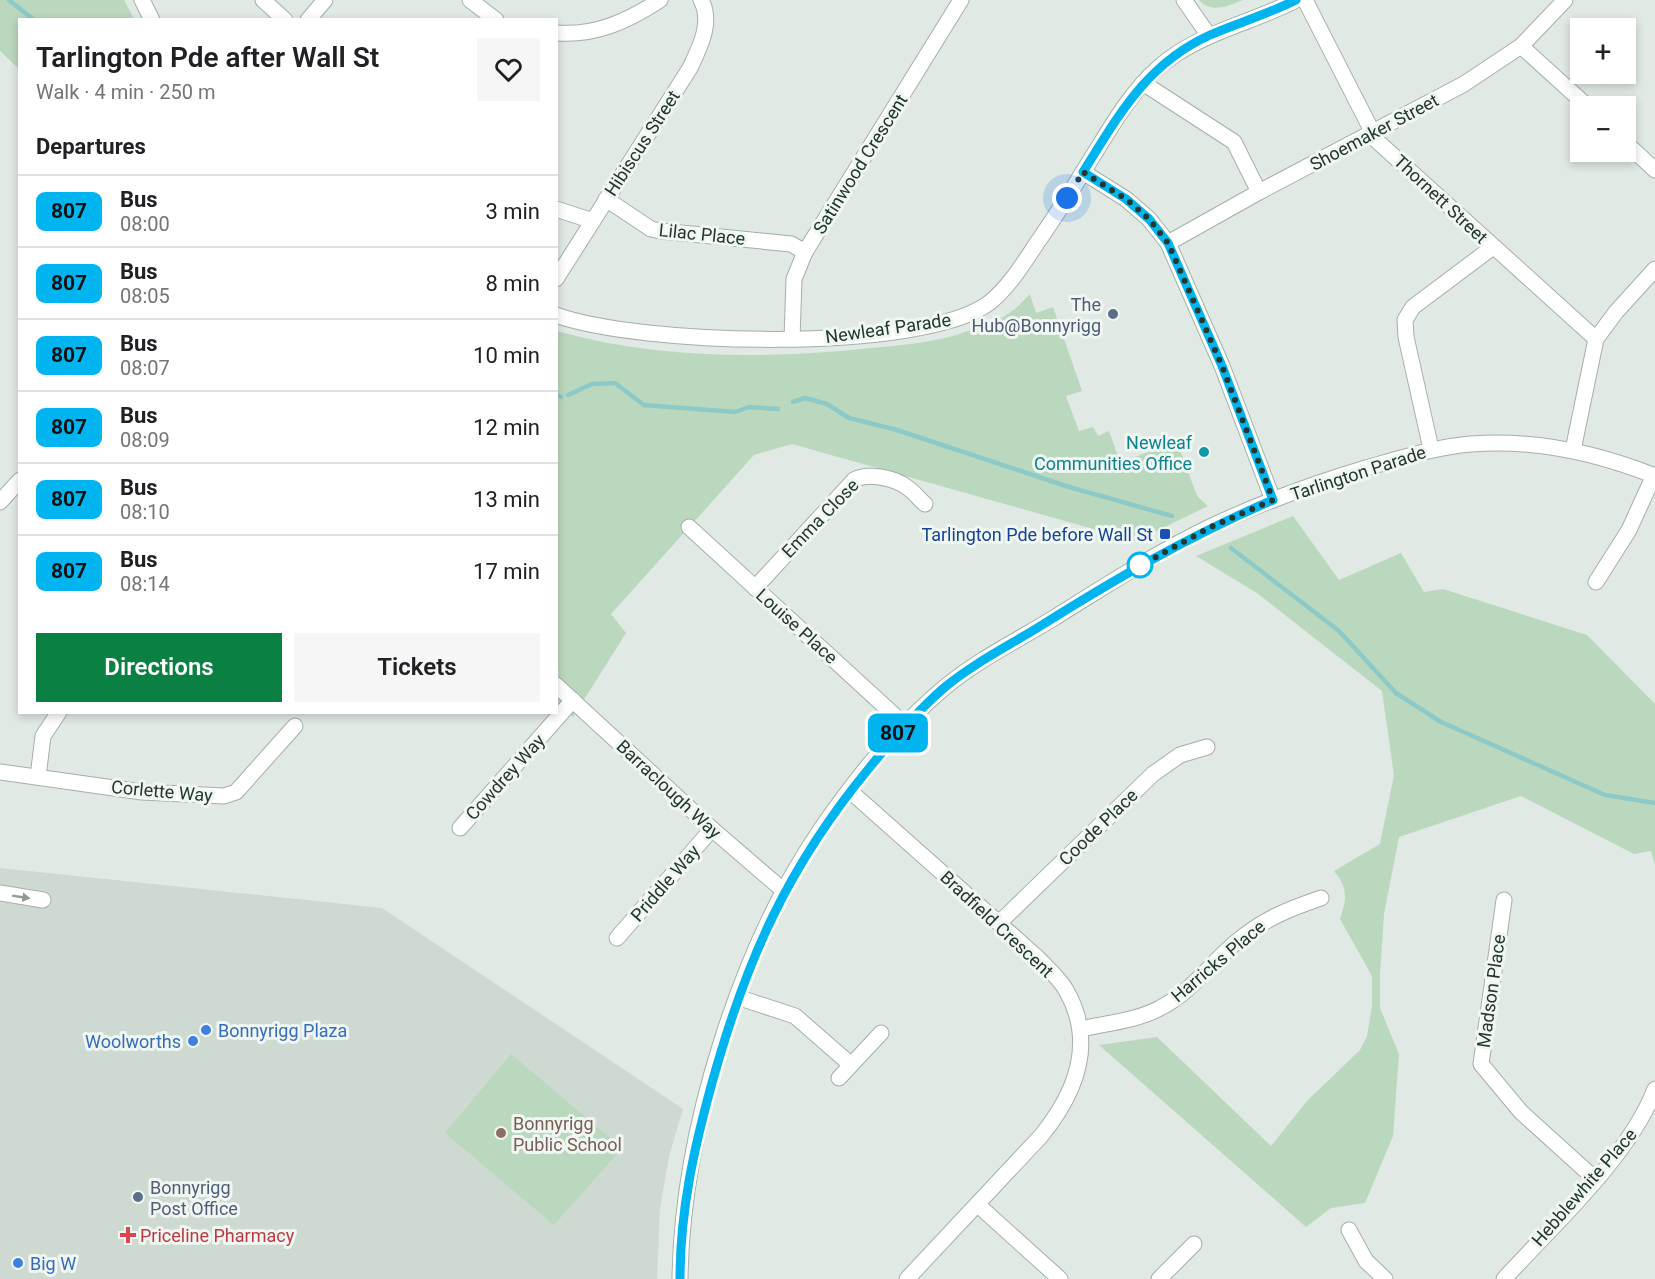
<!DOCTYPE html>
<meta charset="utf-8">
<style>
body{margin:0;font-family:Roboto,sans-serif;background:#f6f6f6;color:#202124;height:100vh;display:flex;flex-direction:column;font-size:22px;white-space:nowrap}
*{box-sizing:border-box;margin:0}
p{font-size:20px;color:#757577}
.icon{flex:none;width:33px;height:33px;fill:none;stroke:currentColor;stroke-width:2;stroke-linecap:round;stroke-linejoin:round}
.map{position:relative;flex:1;overflow:hidden}
.details{position:absolute;left:18px;top:18px;width:540px;height:696px;display:flex;flex-direction:column;background:#fff;border-radius:0px;box-shadow:0 3px 9px #0003}
.details>*{flex:none}
.badge{padding:0 12px;border-radius:9px;font-size:21px;line-height:39px}
.controls{position:absolute;left:1570px;top:18px;display:grid;gap:12px}
.controls a{display:grid;place-items:center;width:66px;height:66px;border-radius:0px;background:#fff;box-shadow:0 3px 9px #0003;font-size:30px}
.you{position:absolute;width:30px;height:30px;margin:-15px;border:4px solid #fff;border-radius:50%;background:#1a73e8;box-shadow:0 0 0 9px #1a73e833}
.map>.badge{position:absolute;translate:-50% -50%;box-shadow:0 0 0 3px #fff}
h2{padding:0 18px;font-size:22px;line-height:54px}
.round{display:grid;place-items:center;flex:none;width:63px;height:63px;border-radius:0px;background:#f6f6f6}
.headline{display:flex;align-items:center;justify-content:space-between;height:102px;padding:0 18px}
h1{font-size:28px;font-weight:600;line-height:45px}
.cta{display:flex;gap:12px;margin-top:auto;padding:12px 18px}
.cta a{flex:1;height:69px;border-radius:0px;background:#0b8043;color:#fff;font-size:24px;font-weight:600;line-height:69px;text-align:center}
.cta a+a{background:#f6f6f6;color:#202124}
ul{padding:0;list-style:none}
li{display:flex;align-items:center;gap:18px;height:72px;padding:0 18px;border-top:2px solid #e0e0e0}
li div{flex:1}
li b{display:block;font-size:22px}
li em{font-style:normal}
li .badge{min-width:66px;font-weight:700;text-align:center}
.map>svg:first-child{display:block}
.built{fill:#ced9d2}
.green{fill:#bad8bd}
.lines{fill:none;stroke-linecap:round;stroke-linejoin:round}
.stream{stroke:#8dc9c7;stroke-width:4.5}
.minor-casing{stroke:#a3b0a9;stroke-width:17}
.minor{stroke:#fff;stroke-width:15}
.oneway{fill:#909b96}
.line-casing{stroke:#fff;stroke-width:14}
.line{stroke:#00b5ef;stroke-width:9}
.walk{stroke:#22372e;stroke-width:6;stroke-dasharray:0 10.8}
.service-dot{fill:#5c6f8a;stroke:#f0f6f2;stroke-width:2}
.culture-dot{fill:#0f9aa8;stroke:#f0f6f2;stroke-width:2}
.transit-dot{fill:#1a4fb4;stroke:#f0f6f2;stroke-width:2}
.stop-dot{fill:#fff;stroke:#00b5ef;stroke-width:3}
.shop-dot{fill:#3f7fe0;stroke:#f0f6f2;stroke-width:2}
.education-dot{fill:#8d6e63;stroke:#f0f6f2;stroke-width:2}
.health-dot{fill:#e0444e;stroke:#f0f6f2;stroke-width:2}
.labels{text-anchor:middle;dominant-baseline:central;stroke-width:6;stroke-linejoin:round;paint-order:stroke}
.street-label{font-size:18px;fill:#22372e;stroke:#f0f6f2}
.service-label{font-size:18px;fill:#4e5e75;stroke:#f0f6f2;text-anchor:end}
.culture-label{font-size:18px;fill:#0d838f;stroke:#f0f6f2;text-anchor:end}
.transit-label{font-size:18px;fill:#164399;stroke:#f0f6f2;text-anchor:end}
.shop-label{font-size:18px;fill:#366cbe;stroke:#f0f6f2;text-anchor:start}
.education-label{font-size:18px;fill:#785e54;stroke:#f0f6f2;text-anchor:start}
.health-label{font-size:18px;fill:#be3a42;stroke:#f0f6f2;text-anchor:start}
</style>
<div class="map">
<svg width="1655" height="1279" viewBox="0 0 1655 1279">
<rect width="100%" height="100%" fill="#e0e9e3"/>
<path class="built" d="M0 868 382 908 683 1109 669 1156 660 1208 657 1279H0Z"/>
<g class="green">
<path d="M0 0H124L134 19 20 20 19 69 0 51Z"/>
<path d="M1199 0H1243C1228 6 1211 14 1199 0Z"/>
<path d="M1030 294 1036 313 1053 307 1082 391 1066 396 1079 431 1093 427 1098 436 1109 431 1120 462 1177 442 1197 496 1208 506 1136 541 792 444 754 455 611 614 626 633 573 717 557 703V331C656 359 760 359 862 349 902 345 941 343 978 327L981 332 1015 309Z"/>
<path d="M1293 516 1339 580 1401 553 1424 592 1443 589 1587 635 1655 704V865L1651 851 1634 854 1521 796 1399 837 1384 914 1380 974V1008L1399 1054 1393 1136 1365 1203 1331 1208 1306 1227 1099 1045 1157 1037 1271 1146 1307 1101 1360 1050 1367 1036 1372 1007V976L1340 919C1347 898 1348 888 1334 871L1380 844 1394 775 1382 691 1257 593 1196 556Z"/>
<path d="M511 1054 622 1148 554 1225 445 1133Z"/>
</g>
<g class="lines">
<g class="stream">
<path d="M9 0 34 20"/>
<path d="M556 395 561 397"/>
<path d="M568 395 592 384 615 383 644 405 735 412 749 407 778 409"/>
<path d="M793 402 805 398 827 404 849 418 897 430 1069 487 1172 516"/>
<path d="M1231 548 1339 631 1396 693 1441 722 1605 795 1655 803"/>
</g>
<defs>
<g id="minor">
<path d="M142 0 152 20"/>
<path d="M263 0 285 20"/>
<path d="M470 0 496 20"/>
<path d="M1184 0 1209 36"/>
<path d="M1305 0 1377 141 1596 339"/>
<path d="M308 20 325 0"/>
<path d="M556 33C596 36 628 21 660 0"/>
<path d="M1521 46 1587 106"/>
<path d="M1143 83 1234 142 1259 192"/>
<path d="M1626 143 1655 170"/>
<path d="M1083 172 1126 199 1149 219 1168 243 1222 366 1273 500"/>
<path d="M606 199 651 229 661 231 791 244 805 252"/>
<path d="M556 209 593 221"/>
<path d="M1168 243 1259 192 1464 84 1521 46 1565 0"/>
<path d="M556 279 690 68C700 47 713 22 701 0"/>
<path d="M556 315C638 345 920 354 989 303 1009 287 1023 264 1037 243 1058 213 1077 182 1096 151 1114 122 1132 91 1158 68 1197 33 1250 24 1296 0"/>
<path d="M792 339 794 279 805 252 961 0"/>
<path d="M1431 449 1406 337 1405 320 1413 307 1493 247"/>
<path d="M1573 450 1596 339 1616 312 1655 269"/>
<path d="M0 502 20 480"/>
<path d="M689 527 905 725"/>
<path d="M1596 582 1629 530 1654 475"/>
<path d="M755 588 854 480C867 472 896 478 908 488 914 492 919 499 925 504"/>
<path d="M556 685 712 829 784 891"/>
<path d="M0 772 142 792 224 796 236 792 295 726"/>
<path d="M38 777 43 736 59 712"/>
<path d="M850 791 1038 958C1047 968 1059 978 1066 990 1096 1042 1076 1093 1041 1136L907 1279"/>
<path d="M460 828 573 700"/>
<path d="M0 893 43 900"/>
<path d="M1504 900 1481 1064 1521 1112 1595 1179"/>
<path d="M999 923 1153 774 1180 755 1207 747"/>
<path d="M617 938 712 829"/>
<path d="M737 997 795 1016 850 1064"/>
<path d="M1081 1029C1107 1023 1136 1021 1160 1008 1192 992 1212 961 1240 939 1266 918 1289 909 1321 898"/>
<path d="M839 1078 881 1033"/>
<path d="M978 1205 1060 1279"/>
<path d="M1349 1230 1366 1261 1385 1279"/>
<path d="M680 1279C682 1134 739 949 821 829 856 778 897 727 944 688 977 660 1018 640 1054 618 1105 586 1156 553 1210 527 1260 503 1313 484 1366 468 1401 458 1435 447 1471 444 1534 439 1597 453 1655 476"/>
<path d="M1159 1279 1194 1244"/>
<path d="M1504 1279C1553 1225 1629 1157 1655 1089"/>
</g>
</defs>
<use href="#minor" class="minor-casing"/>
<use href="#minor" class="minor"/>
</g>
<defs><path id="oneway-solid" d="M-6-.8H1V-3.2L6.5 0L1 3.2V.8H-6Z" transform="scale(1.5)"/></defs>
<use class="oneway" href="#oneway-solid" transform="translate(21 897) rotate(9)"/>
<g class="lines">
<defs>
<path id="line" d="M680 1279C680 1211 694 1148 712 1083 746 960 788 866 870 767 893 739 917 711 945 687 974 663 1010 645 1042 625 1117 578 1191 535 1273 500L1222 366 1168 243 1149 219 1126 199 1083 172C1119 115 1146 64 1210 35 1238 23 1268 14 1296 0"/>
</defs>
<use href="#line" class="line-casing"/>
<use href="#line" class="line"/>
<path class="walk" d="M1067 198 1083 172 1126 199 1149 219 1168 243 1222 366 1273 500 1211 527 1132 570 1140 565"/>
</g>
<g class="service-dot">
<circle cx="1113" cy="314" r="6"/>
<circle cx="138" cy="1197" r="6"/>
</g>
<circle class="culture-dot" cx="1204" cy="452" r="6"/>
<rect class="transit-dot" x="1159" y="528" width="12" height="12" rx="3"/>
<circle class="stop-dot" cx="1140" cy="565" r="12"/>
<g class="shop-dot">
<circle cx="206" cy="1030" r="6"/>
<circle cx="193" cy="1041" r="6"/>
<circle cx="18" cy="1263" r="6"/>
</g>
<circle class="education-dot" cx="501" cy="1133" r="6"/>
<path class="health-dot" d="M125 1226h6v6h6v6h-6v6h-6v-6h-6v-6h6z"/>
<g class="labels">
<g class="street-label">
<text transform="translate(1374 132) rotate(-28)">Shoemaker Street</text>
<text transform="translate(642 143) rotate(-57)">Hibiscus Street</text>
<text transform="translate(860 164) rotate(-58)">Satinwood Crescent</text>
<text transform="translate(1441 199) rotate(43)">Thornett Street</text>
<text transform="translate(702 234) rotate(6)">Lilac Place</text>
<text transform="translate(888 328) rotate(-8)">Newleaf Parade</text>
<text transform="translate(1358 473) rotate(-18)">Tarlington Parade</text>
<text transform="translate(820 518) rotate(-46)">Emma Close</text>
<text transform="translate(797 626) rotate(42)">Louise Place</text>
<text transform="translate(505 777) rotate(-48)">Cowdrey Way</text>
<text transform="translate(669 789) rotate(43)">Barraclough Way</text>
<text transform="translate(162 791) rotate(5)">Corlette Way</text>
<text transform="translate(1098 827) rotate(-44)">Coode Place</text>
<text transform="translate(665 883) rotate(-49)">Priddle Way</text>
<text transform="translate(997 924) rotate(43)">Bradfield Crescent</text>
<text transform="translate(1218 961) rotate(-40)">Harricks Place</text>
<text transform="translate(1491 991) rotate(-82)">Madson Place</text>
<text transform="translate(1584 1187) rotate(-49)">Hebblewhite Place</text>
</g>
<g class="service-label">
<text x="1101" y="304">The<tspan x="1101" dy="21">Hub@Bonnyrigg</tspan></text>
<text x="150" y="1187" text-anchor="start">Bonnyrigg<tspan x="150" dy="21">Post Office</tspan></text>
</g>
<g class="culture-label">
<text x="1192" y="442">Newleaf<tspan x="1192" dy="21">Communities Office</tspan></text>
</g>
<g class="transit-label">
<text x="1153" y="534">Tarlington Pde before Wall St</text>
</g>
<g class="shop-label">
<text x="218" y="1030">Bonnyrigg Plaza</text>
<text x="181" y="1041" text-anchor="end">Woolworths</text>
<text x="30" y="1263">Big W</text>
</g>
<g class="education-label">
<text x="513" y="1123">Bonnyrigg<tspan x="513" dy="21">Public School</tspan></text>
</g>
<g class="health-label">
<text x="140" y="1235">Priceline Pharmacy</text>
</g>
</g>
</svg>
<div class="controls">
<a>+</a>
<a>−</a>
</div>
<div class="you" style="left:1067px;top:198px"></div>
<b class="badge" style="left:898px;top:733px;background:#00b5ef;color:#111">807</b>
<section class="details">
<div class="headline"><div><h1>Tarlington Pde after Wall St</h1><p>Walk · 4 min · 250 m</p></div><a class="round"><svg class="icon" aria-label="heart" viewBox="0 0 24 24"><path d="M12 20l-8-8c-3-5 5-10 8-4 3-6 11-1 8 4z"/></svg></a></div>
<h2>Departures</h2>
<ul>
<li><span class="badge" style="background:#00b5ef;color:#111">807</span><div><b>Bus</b><p>08:00</p></div><em>3 min</em></li>
<li><span class="badge" style="background:#00b5ef;color:#111">807</span><div><b>Bus</b><p>08:05</p></div><em>8 min</em></li>
<li><span class="badge" style="background:#00b5ef;color:#111">807</span><div><b>Bus</b><p>08:07</p></div><em>10 min</em></li>
<li><span class="badge" style="background:#00b5ef;color:#111">807</span><div><b>Bus</b><p>08:09</p></div><em>12 min</em></li>
<li><span class="badge" style="background:#00b5ef;color:#111">807</span><div><b>Bus</b><p>08:10</p></div><em>13 min</em></li>
<li><span class="badge" style="background:#00b5ef;color:#111">807</span><div><b>Bus</b><p>08:14</p></div><em>17 min</em></li>
</ul>
<div class="cta"><a>Directions</a><a>Tickets</a></div>
</section>
</div>
